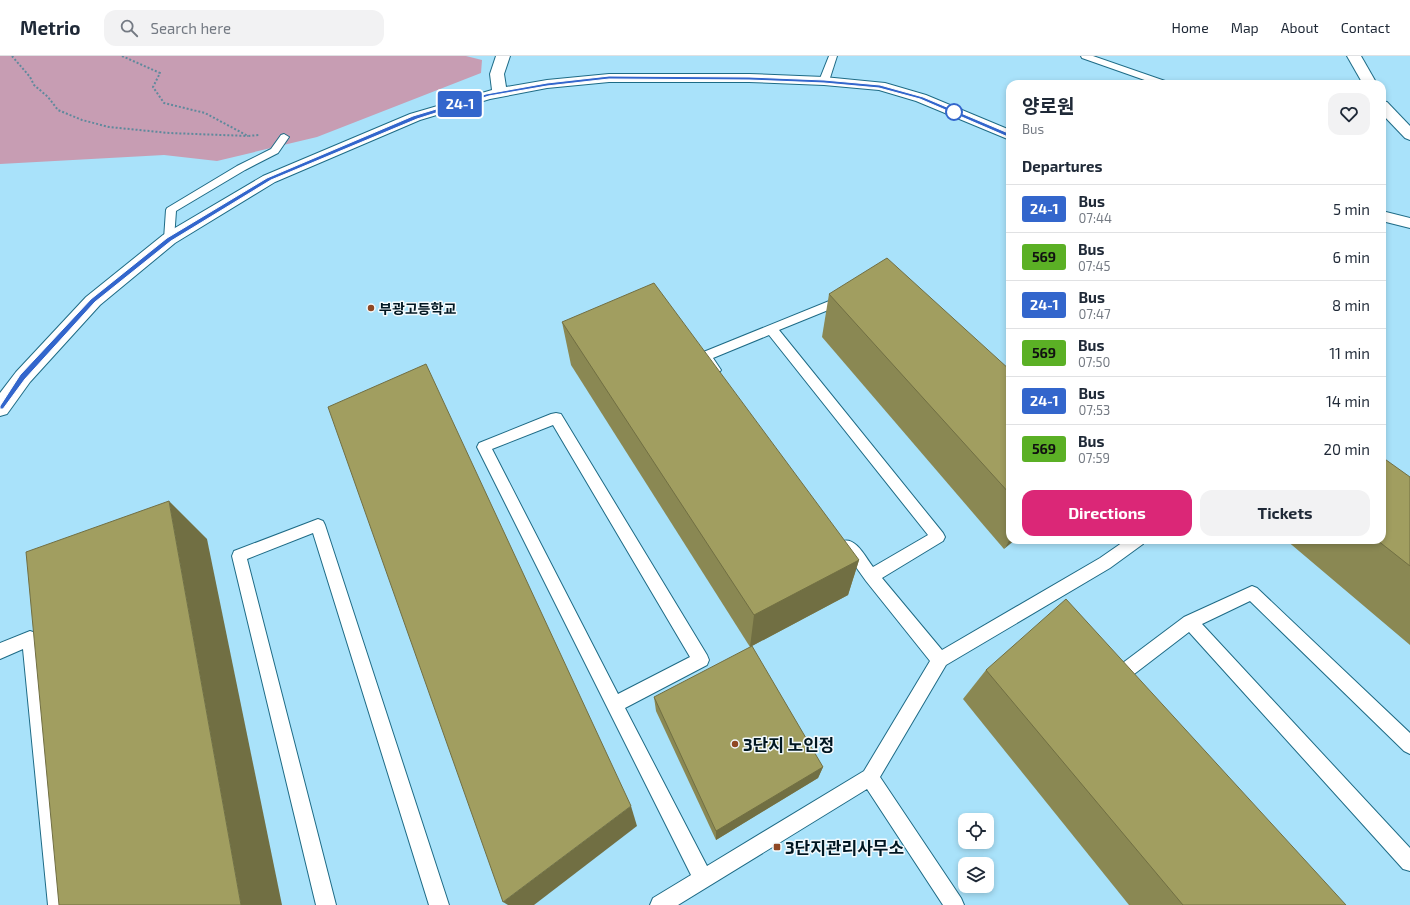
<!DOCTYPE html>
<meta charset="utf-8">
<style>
body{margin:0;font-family:"Exo 2","Noto Sans KR",sans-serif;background:#f2f2f3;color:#1f2937;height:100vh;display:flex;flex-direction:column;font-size:15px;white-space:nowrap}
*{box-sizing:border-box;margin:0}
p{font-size:13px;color:#747a83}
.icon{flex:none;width:22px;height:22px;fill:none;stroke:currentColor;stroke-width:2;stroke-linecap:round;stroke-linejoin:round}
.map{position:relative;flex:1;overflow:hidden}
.side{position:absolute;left:1006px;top:24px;width:380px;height:464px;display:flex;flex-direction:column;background:#fff;border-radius:12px;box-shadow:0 2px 6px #0003}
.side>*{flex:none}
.badge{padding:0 8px;border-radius:3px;font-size:14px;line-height:26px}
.tools{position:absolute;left:958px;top:757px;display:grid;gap:8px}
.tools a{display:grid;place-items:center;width:36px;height:36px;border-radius:8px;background:#fff;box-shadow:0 2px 6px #0003;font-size:20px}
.map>.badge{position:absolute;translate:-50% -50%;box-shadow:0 0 0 2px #fff}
h2{padding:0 16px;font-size:15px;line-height:36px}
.round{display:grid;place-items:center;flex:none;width:42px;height:42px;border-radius:12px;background:#f2f2f3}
.headline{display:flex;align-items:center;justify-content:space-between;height:68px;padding:0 16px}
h1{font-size:19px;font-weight:700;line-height:30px}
.cta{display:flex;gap:8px;margin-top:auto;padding:8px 16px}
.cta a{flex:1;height:46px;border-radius:12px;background:#db2777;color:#fff;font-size:16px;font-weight:700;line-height:46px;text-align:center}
.cta a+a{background:#f2f2f3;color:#1f2937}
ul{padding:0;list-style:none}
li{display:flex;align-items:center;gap:12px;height:48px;padding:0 16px;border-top:1px solid #e0e1e3}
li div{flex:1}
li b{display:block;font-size:15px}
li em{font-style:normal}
li .badge{min-width:44px;font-weight:700;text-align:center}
header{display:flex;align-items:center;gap:24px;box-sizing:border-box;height:56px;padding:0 20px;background:#fff;border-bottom:1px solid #e0e1e3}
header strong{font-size:19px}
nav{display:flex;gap:22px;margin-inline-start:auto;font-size:14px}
.search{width:280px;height:36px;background:#f2f2f3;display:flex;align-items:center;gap:10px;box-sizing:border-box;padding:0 14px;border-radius:12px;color:#747a83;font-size:15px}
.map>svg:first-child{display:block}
.green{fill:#c79db3}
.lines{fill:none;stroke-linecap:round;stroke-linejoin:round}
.lane-casing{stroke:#1e6b86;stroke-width:2}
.street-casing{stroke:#1e6b86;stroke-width:2}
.path{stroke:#5f899c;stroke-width:2;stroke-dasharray:2 2;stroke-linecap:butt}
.lane{fill:#fff;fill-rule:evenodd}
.street{fill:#fff;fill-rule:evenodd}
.wall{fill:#8a8853}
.shaded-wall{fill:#716f43}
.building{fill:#a19e60;stroke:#716f43}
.line{fill:#36c;stroke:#fff}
.stop-dot{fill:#fff;stroke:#36c;stroke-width:2}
.poi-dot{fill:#8f4824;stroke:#f3fafd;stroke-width:1.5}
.labels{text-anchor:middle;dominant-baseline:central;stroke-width:3;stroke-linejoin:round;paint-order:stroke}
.poi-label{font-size:14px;font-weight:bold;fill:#001621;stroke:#f3fafd;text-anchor:start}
.near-poi-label{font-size:17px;font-weight:bold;fill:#001621;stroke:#f3fafd;text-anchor:start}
</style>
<header>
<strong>Metrio</strong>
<div class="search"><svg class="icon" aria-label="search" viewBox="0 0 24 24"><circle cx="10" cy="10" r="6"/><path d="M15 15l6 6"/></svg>Search here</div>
<nav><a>Home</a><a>Map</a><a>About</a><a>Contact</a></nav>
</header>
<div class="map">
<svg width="1410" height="849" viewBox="0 0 1410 849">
<rect width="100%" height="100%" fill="#a9e2fa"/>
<path class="green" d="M0 0H466L482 4 481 17 317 81 217 105 164 99 0 108Z"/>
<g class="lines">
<defs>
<g id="lane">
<path d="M829 0H837L829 25 824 28 819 25Z"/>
<path d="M1081 0H1093L1168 26 1170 28H1156L1082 2Z"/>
<path d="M284 78 289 81 278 97 245 114 176 155 174 183 173 185H165L164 183 166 154 167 152 237 110 271 93 281 79Z"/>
<path d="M844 239 848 240 850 243 848 246 779 274 943 477 945 481 943 485 882 522 942 594 1100 502 1126 484H1145L1143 488 1110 512 946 609 880 721 961 842 964 849H943L867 733 678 849H650L653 842 691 819 477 391 479 387 551 358 556 357 561 358 707 599 709 604 707 609 625 652 707 810 864 715 930 605 866 525 841 490 843 485C856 481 866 502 873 511L928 479 769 279 713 302 721 314 719 317C709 321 703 308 699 300L701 297ZM553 369 690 601 618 638 492 393Z"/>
<path d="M318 463 323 465 325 469 449 849H429L313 477 247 503 336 849H316L232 500 234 495Z"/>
<path d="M1252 530 1257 532 1410 677V698L1404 695 1250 545 1202 568 1410 792V815L1403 813 1189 576 1129 622 1130 625 1128 631 1122 633C1115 630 1113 628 1110 621L1112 615 1184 561Z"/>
<path d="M30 575 36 577 38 582 68 849H48L23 593 0 603V587Z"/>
</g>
<g id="street">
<path d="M496 0H510L504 18 506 31 547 24 609 18H749L824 21 885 27 926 39 1010 74V84L916 45 879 34 824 29 749 26H609L547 32 490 43 420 64 275 126 175 187 100 249 30 326 7 358 0 360V337L16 316 86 241 163 179 263 120 410 58 492 34 490 18Z"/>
<path d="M1347 0H1361L1377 28H1363Z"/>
<path d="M1382 45 1387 46 1410 70V84L1405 82 1382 58Z"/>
<path d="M1382 155 1410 162V172L1382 165Z"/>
</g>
</defs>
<use href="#lane" class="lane-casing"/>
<use href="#street" class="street-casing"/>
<g class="path">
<path d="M12 0 30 21 34 29 48 41 58 54 82 64 109 71 169 77 248 80"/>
<path d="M122 0 160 17 153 31 164 47 205 57 248 80 259 79"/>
</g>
<use href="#lane" class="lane"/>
<use href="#street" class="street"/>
</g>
<g class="wall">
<path d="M829 238 1010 314V484L1004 493 822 281Z"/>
<path d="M562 266 859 504 848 539 750 591 571 309Z"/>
<path d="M1410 421V589L1286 484H1382Z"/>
<path d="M986 614 1346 849H1129L963 643Z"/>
<path d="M654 641 823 711 818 722 716 784 656 655Z"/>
</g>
<g class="shaded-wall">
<path d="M169 445 207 483 282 849H241Z"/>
<path d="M1010 483V484H1015L1004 493Z"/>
<path d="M859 504 848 539 750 591 754 559Z"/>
<path d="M823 711 818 722 716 784V775Z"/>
<path d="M631 750 637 770 534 849H508L503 846Z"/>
</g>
<g class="building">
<path d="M887 202 1010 314V438L829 238Z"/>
<path d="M654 227 859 504 754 559 562 266Z"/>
<path d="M426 308 631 750 503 846 328 351Z"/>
<path d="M1382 401 1410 421V510L1377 484H1382Z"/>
<path d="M169 445 241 849H59L26 496Z"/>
<path d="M1066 543 1346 849H1183L986 614Z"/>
<path d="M752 590 823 711 716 775 654 641Z"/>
</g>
<path class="line" d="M609 20 749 21 824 24 880 29 923 41 1013 79 1008 81 920 43 879 32 824 27 749 24 609 23 547 30 489 40 417 63 271 124 171 185 95 246 25 323 3 353H0V350L20 319 91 243 167 182 267 122 413 60 486 38 547 27Z"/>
<circle class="stop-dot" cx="954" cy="56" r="8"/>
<g class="poi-dot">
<circle cx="371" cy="252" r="4"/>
<circle cx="735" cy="688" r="4"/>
<rect x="773" y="787" width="8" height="8" rx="2"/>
</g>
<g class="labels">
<g class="poi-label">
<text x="379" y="252">부광고등학교</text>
</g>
<g class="near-poi-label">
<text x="743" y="688">3단지 노인정</text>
<text x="785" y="791">3단지관리사무소</text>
</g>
</g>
</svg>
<div class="tools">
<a><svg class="icon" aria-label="locate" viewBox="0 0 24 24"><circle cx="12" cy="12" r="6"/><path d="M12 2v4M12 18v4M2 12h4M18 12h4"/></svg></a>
<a><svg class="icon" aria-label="layers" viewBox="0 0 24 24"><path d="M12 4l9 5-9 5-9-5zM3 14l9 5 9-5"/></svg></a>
</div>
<b class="badge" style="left:460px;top:48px;background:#36c;color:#fff">24-1</b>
<section class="side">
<div class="headline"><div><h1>양로원</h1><p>Bus</p></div><a class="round"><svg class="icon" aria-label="heart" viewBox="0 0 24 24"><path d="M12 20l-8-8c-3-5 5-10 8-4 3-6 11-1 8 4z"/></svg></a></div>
<h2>Departures</h2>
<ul>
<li><span class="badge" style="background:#36c;color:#fff">24-1</span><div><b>Bus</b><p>07:44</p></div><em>5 min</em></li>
<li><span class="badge" style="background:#5bb025;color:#111">569</span><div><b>Bus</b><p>07:45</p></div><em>6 min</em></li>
<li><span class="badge" style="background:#36c;color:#fff">24-1</span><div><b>Bus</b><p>07:47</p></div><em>8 min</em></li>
<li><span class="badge" style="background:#5bb025;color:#111">569</span><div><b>Bus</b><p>07:50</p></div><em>11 min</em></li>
<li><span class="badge" style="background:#36c;color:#fff">24-1</span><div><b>Bus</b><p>07:53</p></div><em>14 min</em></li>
<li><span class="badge" style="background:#5bb025;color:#111">569</span><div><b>Bus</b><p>07:59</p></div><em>20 min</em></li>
</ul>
<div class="cta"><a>Directions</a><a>Tickets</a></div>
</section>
</div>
